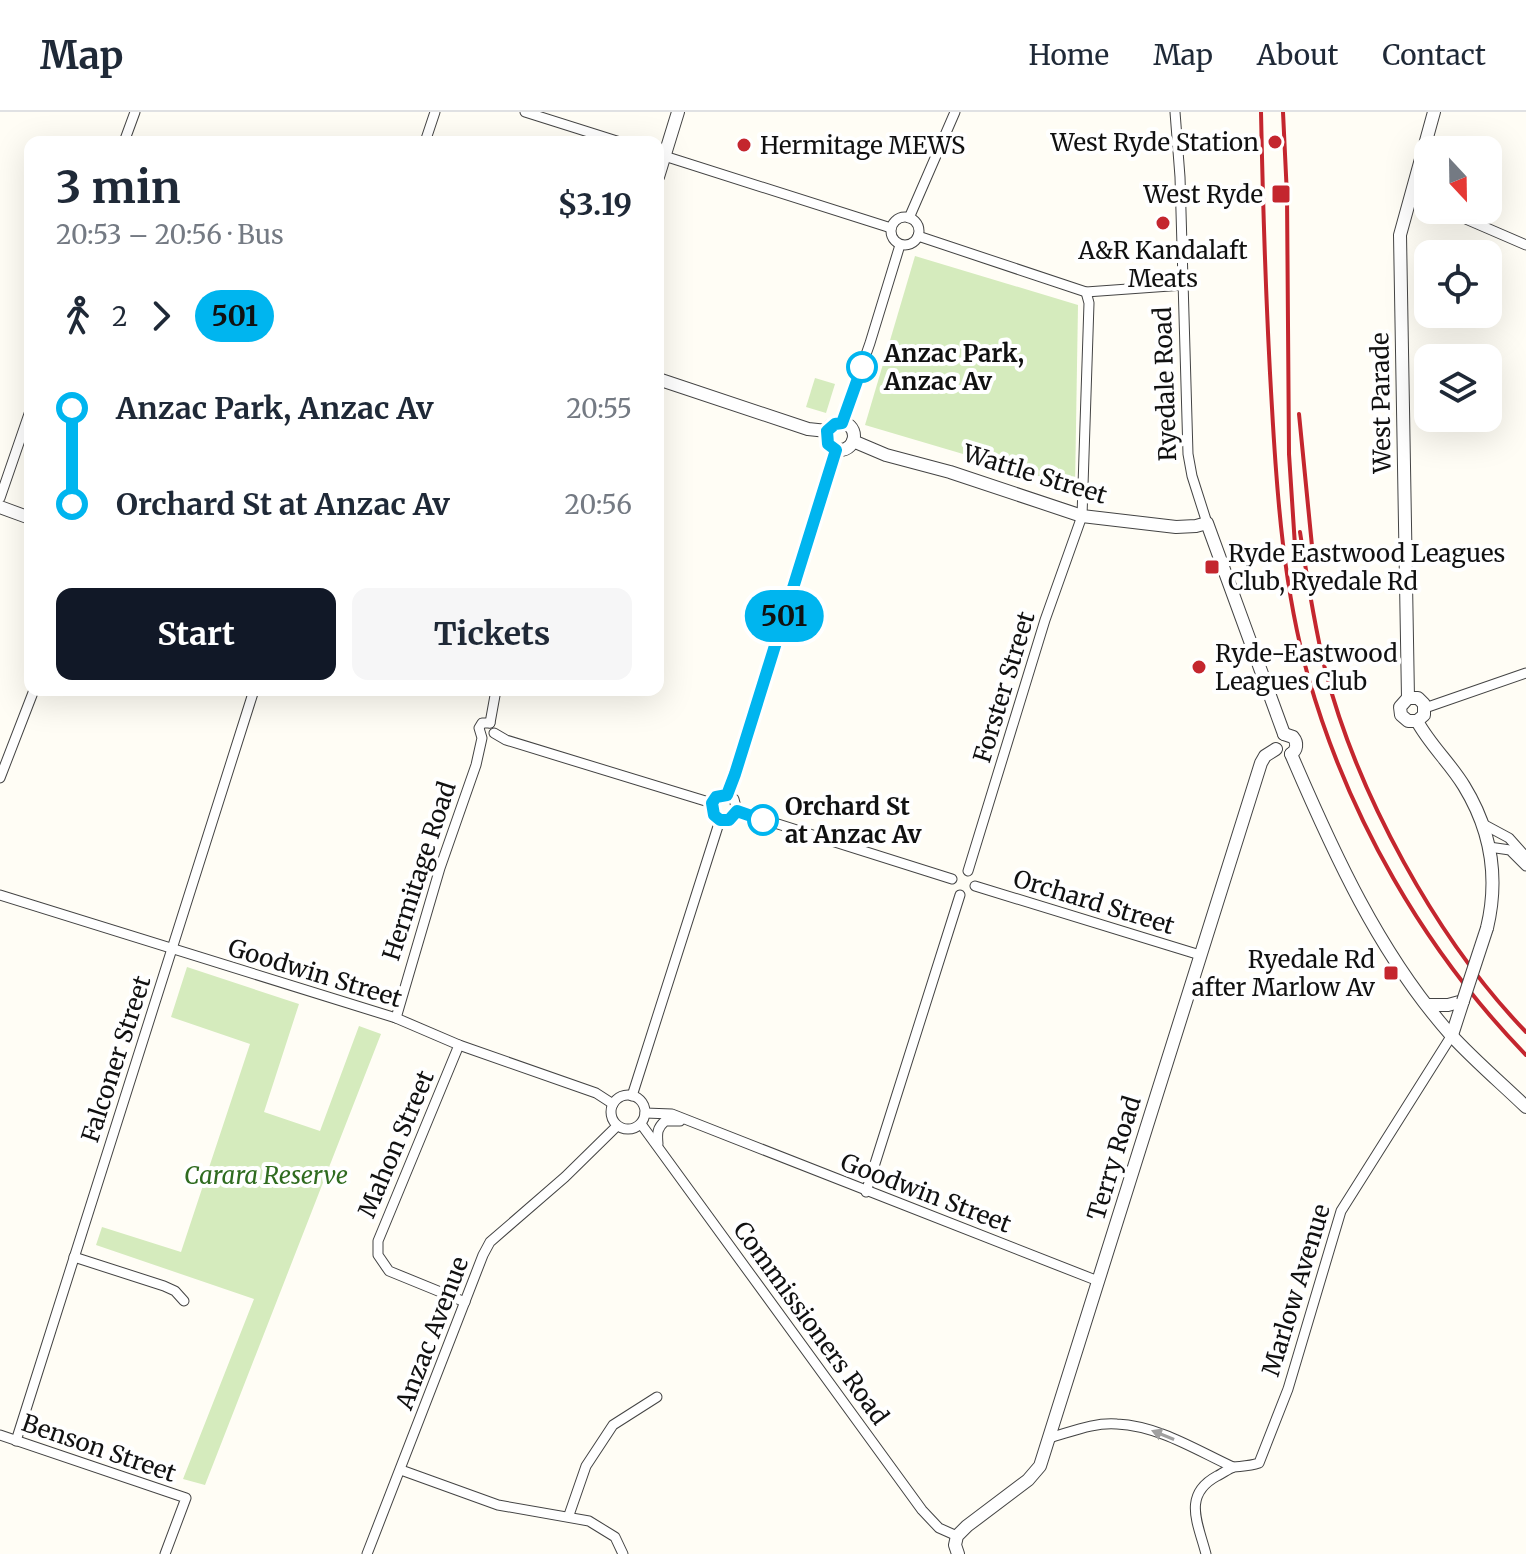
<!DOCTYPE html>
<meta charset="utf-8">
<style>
body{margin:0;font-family:Merriweather,serif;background:#f6f6f7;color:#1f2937;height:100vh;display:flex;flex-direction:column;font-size:30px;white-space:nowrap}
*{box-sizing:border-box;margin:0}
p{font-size:26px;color:#747a83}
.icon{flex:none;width:44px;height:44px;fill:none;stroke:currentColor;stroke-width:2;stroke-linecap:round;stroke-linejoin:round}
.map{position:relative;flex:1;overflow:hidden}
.sheet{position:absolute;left:24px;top:24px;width:640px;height:560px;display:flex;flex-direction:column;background:#fff;border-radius:16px;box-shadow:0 8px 32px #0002}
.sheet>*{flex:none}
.badge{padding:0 16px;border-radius:26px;font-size:28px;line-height:52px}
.needle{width:52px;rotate:158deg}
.buttons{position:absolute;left:1414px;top:24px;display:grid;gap:16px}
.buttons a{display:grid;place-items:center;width:88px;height:88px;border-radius:16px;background:#fff;box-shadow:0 8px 32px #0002;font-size:40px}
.map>.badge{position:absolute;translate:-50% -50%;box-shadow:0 0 0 4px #fff}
.legs{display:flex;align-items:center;gap:12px;height:88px;padding:0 32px;font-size:26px}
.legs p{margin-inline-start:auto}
.overview{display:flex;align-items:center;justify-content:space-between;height:136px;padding:0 32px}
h1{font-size:44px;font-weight:700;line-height:60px}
.button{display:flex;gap:16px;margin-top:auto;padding:16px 32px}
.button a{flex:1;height:92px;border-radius:16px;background:#111827;color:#fff;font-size:32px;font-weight:700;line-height:92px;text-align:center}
.button a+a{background:#f6f6f7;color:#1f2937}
ul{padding:0 32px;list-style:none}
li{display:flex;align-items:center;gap:28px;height:96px;font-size:30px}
li i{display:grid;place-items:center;width:12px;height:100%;margin:0 10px;background:currentColor}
li i::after{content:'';width:20px;height:20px;margin:-10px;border:6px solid;border-radius:50%;background:#fff}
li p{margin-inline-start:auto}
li:first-child i{background:linear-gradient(#0000 50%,currentColor 0)}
li:last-child i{background:linear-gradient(currentColor 50%,#0000 0)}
header{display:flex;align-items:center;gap:48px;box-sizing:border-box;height:112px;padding:0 40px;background:#fff;border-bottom:2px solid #e0e1e3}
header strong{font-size:38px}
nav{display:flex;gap:44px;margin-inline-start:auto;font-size:28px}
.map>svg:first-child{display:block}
.green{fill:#d5ebbd}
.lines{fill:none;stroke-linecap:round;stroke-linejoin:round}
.minor-casing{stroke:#444;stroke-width:11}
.tertiary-casing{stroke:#444;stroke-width:14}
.minor{stroke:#fff;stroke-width:9}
.tertiary{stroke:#fff;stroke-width:12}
.rail{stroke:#c4262e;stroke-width:4}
.tertiary-bridge-casing{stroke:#444;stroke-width:14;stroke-linecap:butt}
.tertiary-bridge{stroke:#fff;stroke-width:12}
.oneway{fill:#a0a0a0}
.line-1-casing{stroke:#fff;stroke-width:18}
.line-1{stroke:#00b5ef;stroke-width:12}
.poi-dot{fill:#c4262e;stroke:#fff;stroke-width:3}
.stop-1-dot{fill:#fff;stroke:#00b5ef;stroke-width:4}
.labels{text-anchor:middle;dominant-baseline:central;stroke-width:8;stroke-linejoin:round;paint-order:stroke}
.poi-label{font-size:24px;fill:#111;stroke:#fff;text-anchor:end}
.stop-label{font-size:24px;font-weight:bold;fill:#111;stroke:#fff;text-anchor:start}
.street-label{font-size:24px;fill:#111;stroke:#fff}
.park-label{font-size:24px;font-style:italic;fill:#2f6b1f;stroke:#fff}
</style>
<header>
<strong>Map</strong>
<nav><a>Home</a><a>Map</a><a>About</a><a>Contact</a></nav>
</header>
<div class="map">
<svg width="1526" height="1442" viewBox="0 0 1526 1442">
<rect width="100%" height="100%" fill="#fffdf5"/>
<g class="green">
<path d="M915 144 1078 193 1075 375 865 313Z"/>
<path d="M815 266 835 272 826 301 806 295Z"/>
<path d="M187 855 299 892 264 1000 320 1019 359 914 381 922 205 1373 183 1367 254 1187 96 1133 102 1115 181 1140 250 932 171 905Z"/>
</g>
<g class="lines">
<defs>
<g id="minor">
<path d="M525 0 620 30"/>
<path d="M1175 0 1180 65 1188 342 1192 364 1207 411"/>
<path d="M124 30 135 0"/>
<path d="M425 30 435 0"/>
<path d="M658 42 891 116"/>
<path d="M1410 84 1428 91"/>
<path d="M1445 98 1526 133"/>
<circle cx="905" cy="119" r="14"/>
<path d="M909 106 955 0"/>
<path d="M918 124 1086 180 1184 173"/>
<path d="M842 311 870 231 900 133"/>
<path d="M0 386 30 299"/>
<path d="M1425 596 1526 561"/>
<path d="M490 611 496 578"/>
<path d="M494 621 506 628 712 691"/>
<path d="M0 666 34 578"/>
<path d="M727 683 836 338"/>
<path d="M737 699 952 767"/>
<path d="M720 708 732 706 737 699 734 687 727 683"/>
<path d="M1483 712 1509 726 1526 745"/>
<path d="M1489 735 1510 738 1526 754"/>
<path d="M968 759 1045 508 1082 404 1089 191 1086 180"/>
<path d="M975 774 1200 843"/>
<path d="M0 783 396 906 459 933 596 981 613 992"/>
<path d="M396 906 440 756 476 653 482 626 479 616 482 611H490"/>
<path d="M459 933 378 1129V1143L389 1159 465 1190"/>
<circle cx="628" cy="1000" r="17"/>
<path d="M632 984 720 708"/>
<path d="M645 1001 672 1002 1098 1169"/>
<path d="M641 1012 922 1398 939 1416 957 1424"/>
<path d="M658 1032C657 1021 657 1016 665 1009H680"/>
<path d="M866 1080 960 783"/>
<path d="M74 1145 164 1174 175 1179 184 1189"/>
<path d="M0 1323 186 1386 165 1442"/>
<path d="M1049 1326C1071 1320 1094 1310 1117 1312 1159 1314 1196 1338 1233 1355"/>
<path d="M16 1329 254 578"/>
<path d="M401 1358 498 1393 589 1409 615 1425 623 1442"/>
<path d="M569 1403 586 1354 613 1313 657 1285"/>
<path d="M367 1442 483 1143 490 1130 565 1065 617 1014"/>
<path d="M1206 1442C1198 1411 1182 1383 1217 1364 1222 1362 1229 1356 1234 1355 1243 1354 1250 1354 1259 1351L1288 1277 1341 1099 1452 923"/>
</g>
<g id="tertiary">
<path d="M658 65 678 0"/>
<path d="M658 267 808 317 827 319"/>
<circle cx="840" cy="324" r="14"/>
<path d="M853 329 886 343 950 360 1082 404 1176 415 1196 414 1207 411 1284 622"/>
<path d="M0 395 30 406"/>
<path d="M1408 586 1400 123 1434 0"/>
<path d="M1408 586H1418L1424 592V603L1417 609"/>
<path d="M1408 586 1400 595 1401 603 1408 609H1417"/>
<path d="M1417 609C1430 633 1450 651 1464 674 1491 718 1499 766 1487 816"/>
<path d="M1284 622 1293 625C1298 631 1297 638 1291 642"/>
<path d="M1291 642C1333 740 1379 842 1451 923 1474 948 1501 971 1526 995"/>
<path d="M1428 893H1448L1463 889"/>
<path d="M1452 923 1463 889"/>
<path d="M958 1442 955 1433 957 1424 967 1414 1028 1368 1040 1354 1261 651 1265 644 1276 637"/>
</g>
</defs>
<use href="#minor" class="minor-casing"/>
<use href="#tertiary" class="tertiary-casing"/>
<use href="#minor" class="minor"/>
<use href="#tertiary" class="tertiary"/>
<g class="rail">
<path d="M1261 0C1263 99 1266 197 1272 296 1277 385 1284 478 1308 564 1348 705 1424 838 1526 943"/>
<path d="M1283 0 1287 84 1289 342 1295 434"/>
<path d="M1299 302 1312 434"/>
<path d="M1300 420C1307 466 1314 512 1325 557 1357 681 1436 827 1526 920"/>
</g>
<defs>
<path id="tertiary-bridge" d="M1463 889 1487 816"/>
</defs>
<use href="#tertiary-bridge" class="tertiary-bridge-casing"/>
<use href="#tertiary-bridge" class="tertiary-bridge"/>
</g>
<defs><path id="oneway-solid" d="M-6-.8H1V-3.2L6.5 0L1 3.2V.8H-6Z" transform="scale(2)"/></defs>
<use class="oneway" href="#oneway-solid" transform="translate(1163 1323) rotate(-158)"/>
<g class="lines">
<defs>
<path id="line-1" d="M763 708 737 699 729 708H720L714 703 712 691 716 685 727 683 735 662 836 338 828 332 827 319 835 312 842 311 862 255"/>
</defs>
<use href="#line-1" class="line-1-casing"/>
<use href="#line-1" class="line-1"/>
</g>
<g class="poi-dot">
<circle cx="1275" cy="30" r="8"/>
<circle cx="744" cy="33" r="8"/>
<rect x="1271" y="72" width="20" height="20" rx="4"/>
<circle cx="1163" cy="111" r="8"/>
<rect x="1204" y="447" width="16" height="16" rx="4"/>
<circle cx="1199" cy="555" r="8"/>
<rect x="1383" y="853" width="16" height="16" rx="4"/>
</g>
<g class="stop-1-dot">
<circle cx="862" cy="255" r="14"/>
<circle cx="763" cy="708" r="14"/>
</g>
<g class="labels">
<g class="poi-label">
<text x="1259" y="30">West Ryde Station</text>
<text x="760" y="33" text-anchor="start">Hermitage MEWS</text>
<text x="1263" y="82">West Ryde</text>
<text x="1163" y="138" text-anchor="middle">A&amp;R Kandalaft<tspan x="1163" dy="28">Meats</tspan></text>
<text x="1228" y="441" text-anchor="start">Ryde Eastwood Leagues<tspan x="1228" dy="28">Club, Ryedale Rd</tspan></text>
<text x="1215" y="541" text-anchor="start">Ryde-Eastwood<tspan x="1215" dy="28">Leagues Club</tspan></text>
<text x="1375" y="847">Ryedale Rd<tspan x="1375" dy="28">after Marlow Av</tspan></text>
</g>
<g class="stop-label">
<text x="884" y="241">Anzac Park,<tspan x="884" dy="28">Anzac Av</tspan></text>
<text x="785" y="694">Orchard St<tspan x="785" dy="28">at Anzac Av</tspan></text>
</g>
<g class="street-label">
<text transform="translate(1165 272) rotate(-92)">Ryedale Road</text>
<text transform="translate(1381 291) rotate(-91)">West Parade</text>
<text transform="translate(1035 362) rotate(17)">Wattle Street</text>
<text transform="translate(1004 575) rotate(-73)">Forster Street</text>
<text transform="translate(419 759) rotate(-72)">Hermitage Road</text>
<text transform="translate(1094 790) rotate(17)">Orchard Street</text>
<text transform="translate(315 861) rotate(17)">Goodwin Street</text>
<text transform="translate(116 947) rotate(-72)">Falconer Street</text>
<text transform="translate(396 1032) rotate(-67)">Mahon Street</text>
<text transform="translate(1114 1046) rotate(-73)">Terry Road</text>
<text transform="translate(926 1081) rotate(21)">Goodwin Street</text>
<text transform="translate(1296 1178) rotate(-73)">Marlow Avenue</text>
<text transform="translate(811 1211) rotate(54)">Commissioners Road</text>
<text transform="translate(432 1221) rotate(-69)">Anzac Avenue</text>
<text transform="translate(99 1336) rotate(19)">Benson Street</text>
</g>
<g class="park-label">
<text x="266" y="1063">Carara Reserve</text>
</g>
</g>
</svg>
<div class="buttons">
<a><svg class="needle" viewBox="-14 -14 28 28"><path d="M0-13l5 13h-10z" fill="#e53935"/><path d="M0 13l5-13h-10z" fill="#747a83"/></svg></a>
<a><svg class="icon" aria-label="locate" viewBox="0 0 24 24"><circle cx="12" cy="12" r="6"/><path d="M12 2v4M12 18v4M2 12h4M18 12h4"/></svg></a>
<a><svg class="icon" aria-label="layers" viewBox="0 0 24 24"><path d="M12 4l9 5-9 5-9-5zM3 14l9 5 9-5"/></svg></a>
</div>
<b class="badge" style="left:784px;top:504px;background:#00b5ef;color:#111">501</b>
<section class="sheet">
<div class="overview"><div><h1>3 min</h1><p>20:53 – 20:56 · Bus</p></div><b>$3.19</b></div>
<div class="legs"><svg class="icon" aria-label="walk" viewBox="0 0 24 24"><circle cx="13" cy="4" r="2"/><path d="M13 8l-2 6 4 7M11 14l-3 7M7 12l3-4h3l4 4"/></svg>2<svg class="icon" aria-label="forward" viewBox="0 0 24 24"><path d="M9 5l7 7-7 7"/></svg><b class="badge" style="background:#00b5ef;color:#111">501</b></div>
<ul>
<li><i style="color:#00b5ef"></i><b>Anzac Park, Anzac Av</b><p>20:55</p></li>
<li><i style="color:#00b5ef"></i><b>Orchard St at Anzac Av</b><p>20:56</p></li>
</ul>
<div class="button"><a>Start</a><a>Tickets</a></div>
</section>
</div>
